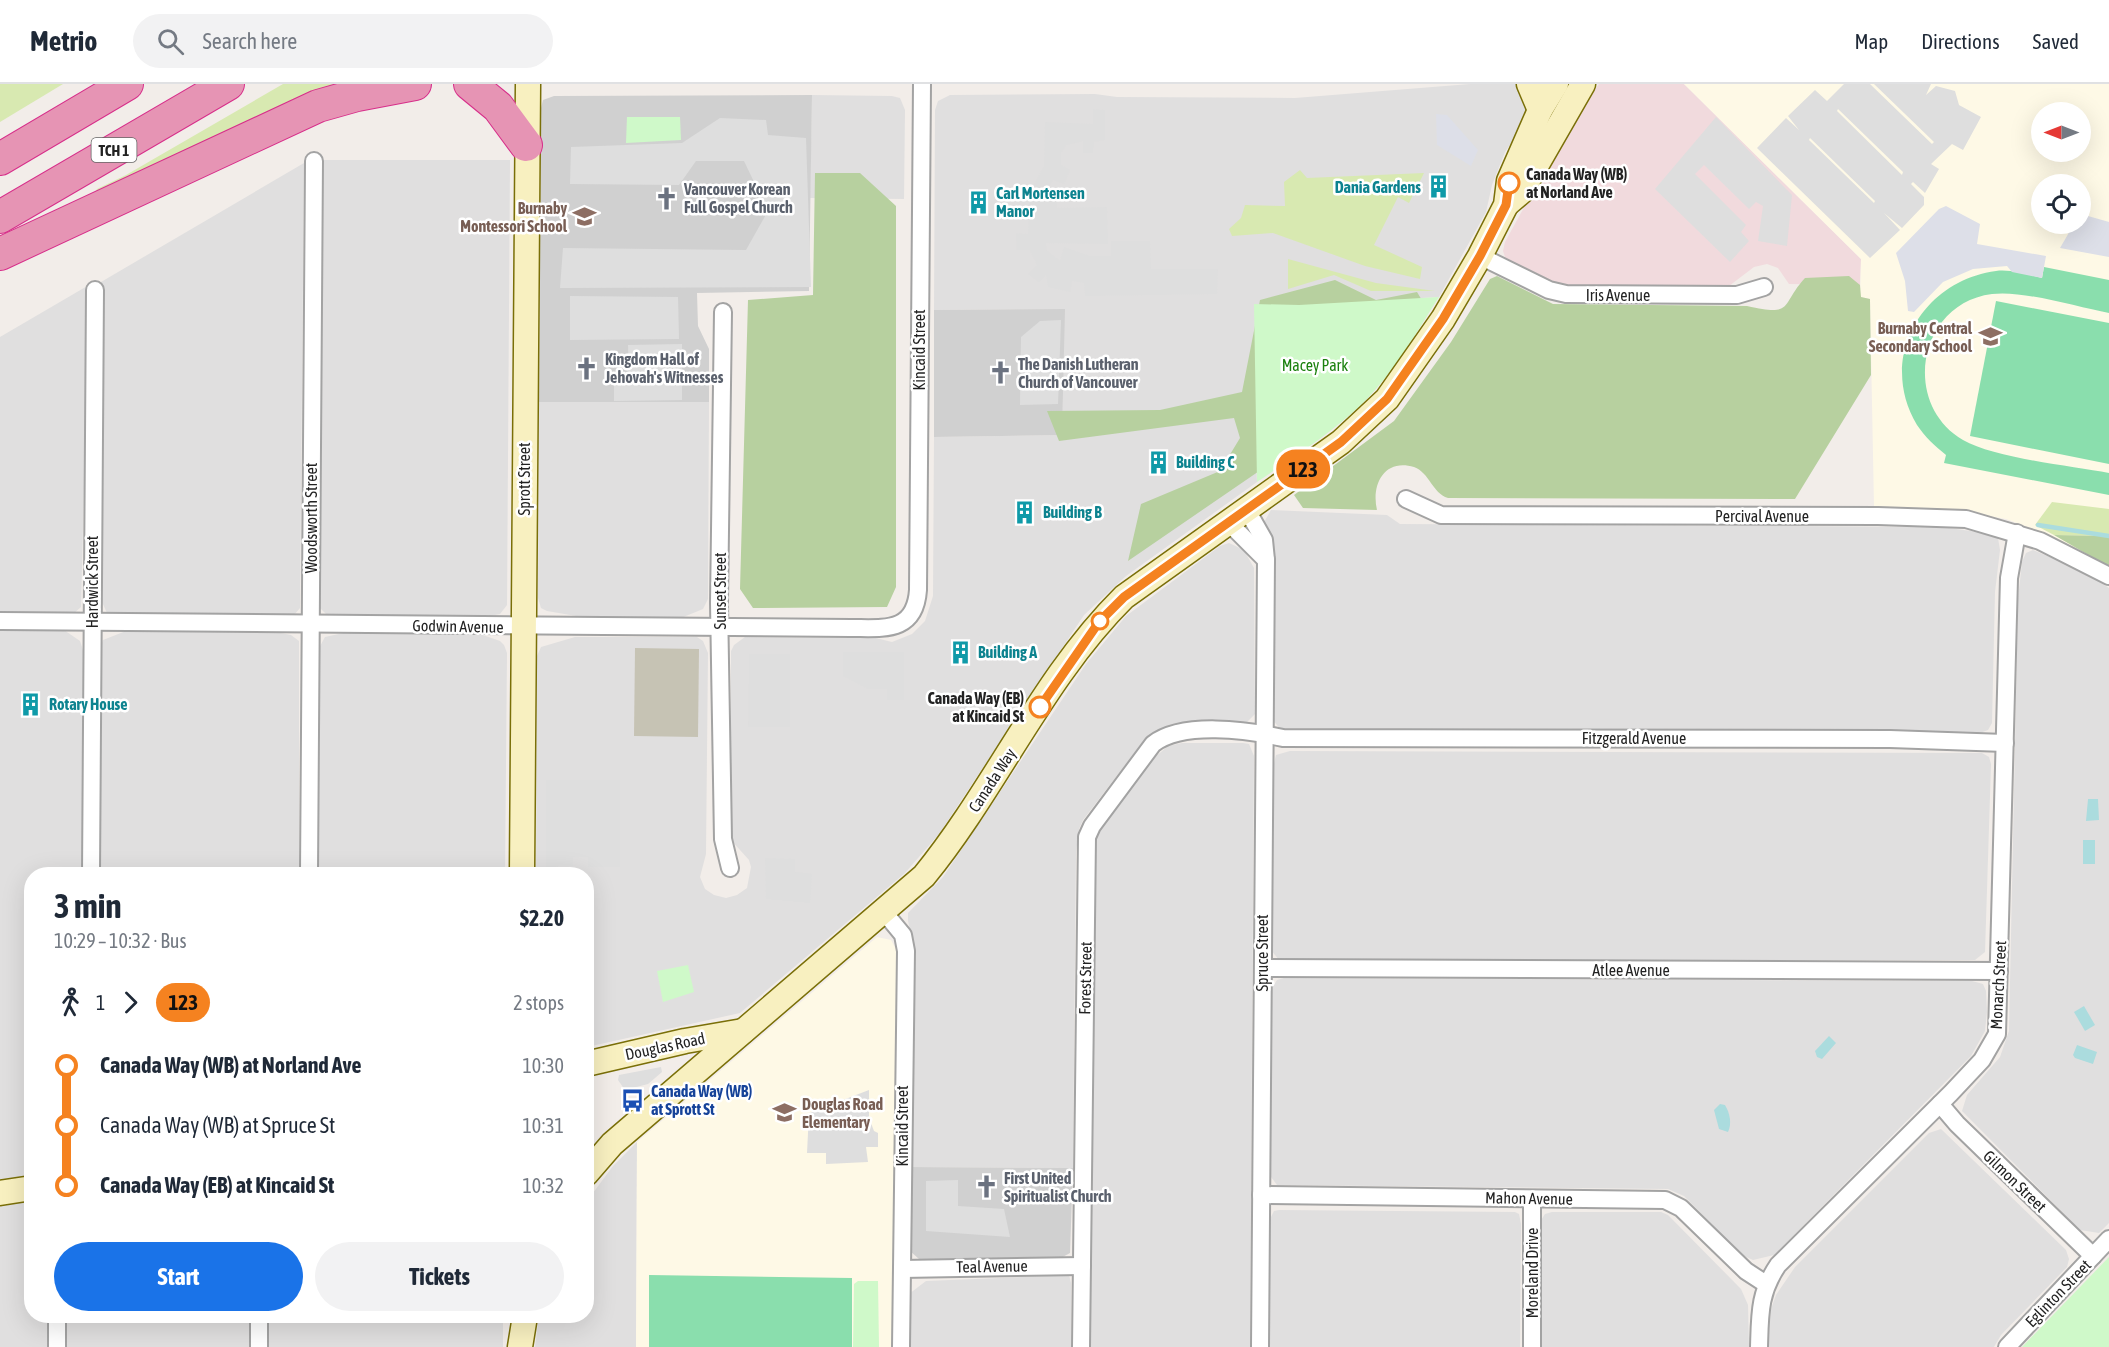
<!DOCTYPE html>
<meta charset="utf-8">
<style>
body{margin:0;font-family:"Asap Condensed",sans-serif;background:#f2f2f3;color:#1f2937;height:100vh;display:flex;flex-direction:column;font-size:22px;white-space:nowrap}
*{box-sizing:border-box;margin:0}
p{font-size:20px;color:#747a83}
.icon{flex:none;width:33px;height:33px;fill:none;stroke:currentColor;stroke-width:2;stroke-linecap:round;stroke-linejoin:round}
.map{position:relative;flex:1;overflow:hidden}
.side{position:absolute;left:24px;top:783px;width:570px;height:456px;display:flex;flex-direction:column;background:#fff;border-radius:24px;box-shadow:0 6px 24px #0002}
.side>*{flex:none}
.badge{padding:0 12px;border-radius:20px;font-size:21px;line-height:39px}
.needle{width:39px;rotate:270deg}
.fabs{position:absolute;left:2031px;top:18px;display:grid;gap:12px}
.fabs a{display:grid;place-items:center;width:60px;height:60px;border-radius:50%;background:#fff;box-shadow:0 6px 24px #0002;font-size:30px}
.map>.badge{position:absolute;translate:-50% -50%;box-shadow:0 0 0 3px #fff}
.legs{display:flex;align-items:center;gap:9px;height:66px;padding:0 30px;font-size:20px}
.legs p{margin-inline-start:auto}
.headline{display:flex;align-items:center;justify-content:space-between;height:102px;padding:0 30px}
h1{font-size:33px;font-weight:700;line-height:45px}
.action{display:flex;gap:12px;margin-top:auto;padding:12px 30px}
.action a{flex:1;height:69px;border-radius:36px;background:#1a73e8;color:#fff;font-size:24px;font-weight:700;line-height:69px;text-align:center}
.action a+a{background:#f2f2f3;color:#1f2937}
ul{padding:0 30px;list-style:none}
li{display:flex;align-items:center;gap:21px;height:60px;font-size:22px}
li i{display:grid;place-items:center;width:9px;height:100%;margin:0 8px;background:currentColor}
li i::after{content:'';width:15px;height:15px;margin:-8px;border:4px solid;border-radius:50%;background:#fff}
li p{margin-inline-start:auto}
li:first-child i{background:linear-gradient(#0000 50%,currentColor 0)}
li:last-child i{background:linear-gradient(currentColor 50%,#0000 0)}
header{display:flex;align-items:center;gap:36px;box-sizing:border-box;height:84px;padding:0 30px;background:#fff;border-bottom:2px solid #e0e1e3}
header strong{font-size:28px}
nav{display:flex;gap:33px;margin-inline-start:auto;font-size:21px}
.search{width:420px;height:54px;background:#f2f2f3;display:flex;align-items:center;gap:15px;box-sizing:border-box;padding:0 21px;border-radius:33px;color:#747a83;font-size:22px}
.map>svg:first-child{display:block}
.residential{fill:#e0dfdf}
.commercial{fill:#f1dadd}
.education{fill:#fef9e6;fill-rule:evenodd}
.religious{fill:#d0d0d0}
.construction{fill:#c6c3b4}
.grass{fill:#d8e9b1}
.forest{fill:#b7d09f}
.park{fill:#cff9c9}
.pitch{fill:#8adead}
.parking{fill:#dedede;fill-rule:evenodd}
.plaza{fill:#dddfe8}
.water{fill:#abdcde}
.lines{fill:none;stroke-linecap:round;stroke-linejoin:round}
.stream{stroke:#abdcde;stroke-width:4.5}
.street-casing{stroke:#a3a3a3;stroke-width:20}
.secondary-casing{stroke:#7a6f08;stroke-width:27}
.highway-casing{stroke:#d72e8a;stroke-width:34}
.street{stroke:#fff;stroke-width:16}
.secondary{stroke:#f8f0c0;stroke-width:24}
.highway{stroke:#e694b4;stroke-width:32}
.line-1-casing{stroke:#fff;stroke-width:14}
.line-1{stroke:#f58220;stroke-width:9}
.stop-1-dot{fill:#fff;stroke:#f58220;stroke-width:3}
.labels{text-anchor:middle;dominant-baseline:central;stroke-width:5;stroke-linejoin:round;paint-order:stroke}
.shield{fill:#fff;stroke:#646464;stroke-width:1.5}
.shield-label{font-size:15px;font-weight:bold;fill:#222}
.stop-label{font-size:16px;font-weight:bold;fill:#222;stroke:#fff;text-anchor:start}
.culture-label{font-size:16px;font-weight:bold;fill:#0d838f;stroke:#fff;text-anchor:start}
.worship-label{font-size:16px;font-weight:bold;fill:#5b616d;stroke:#fff;text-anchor:start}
.education-label{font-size:16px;font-weight:bold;fill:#785e54;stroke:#fff;text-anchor:end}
.street-label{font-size:16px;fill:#222;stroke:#fff}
.park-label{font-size:16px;fill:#1c810f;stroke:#fff}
.transit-label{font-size:16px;font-weight:bold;fill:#164399;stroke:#fff;text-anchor:start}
</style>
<header>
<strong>Metrio</strong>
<div class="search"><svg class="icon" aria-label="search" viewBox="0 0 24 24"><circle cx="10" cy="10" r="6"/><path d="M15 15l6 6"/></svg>Search here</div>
<nav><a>Map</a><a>Directions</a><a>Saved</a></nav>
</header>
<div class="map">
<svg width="2109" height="1263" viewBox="0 0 2109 1263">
<rect width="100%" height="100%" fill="#f2ede9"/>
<g class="residential">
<path d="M1470 0H1518L1529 32 1505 68 1492 101 1486 128 1439 213 1299 221 1254 315 1257 398 1126 492 1084 531 939 750 905 789 740 929 587 963 586 790H536L537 572 541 563 575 553H697L703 557 708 569 706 770 700 793 705 805 714 811 726 814 737 811 747 804 751 783 749 776 731 756V567L734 561 745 553 876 554 892 558 912 550 925 537 933 512 934 353 1062 351 1064 225 934 226 935 26 938 17 950 11 1095 10 1117 13 1295 14Z"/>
<path d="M812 11 892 12 900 14 905 26 904 115 810 114Z"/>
<path d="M322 76H510L507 521 500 530 479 534 328 532 320 524Z"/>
<path d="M304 79 300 524 294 531 107 529 98 509 101 198Z"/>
<path d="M89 201 81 523 73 530 0 532V253Z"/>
<path d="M539 318H709L708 515 703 525 681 534H588L547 527 541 524 538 514Z"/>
<path d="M1271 426 1387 431 1400 440 1942 443 1985 449 1998 454 2000 466 1995 508 1992 639 1988 646 1977 650 1281 646 1272 635 1275 471 1263 440Z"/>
<path d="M1229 459 1244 466 1254 484 1255 630 1246 639 1178 640 1153 650 1142 659 1083 736 1079 745 1076 769 1073 1084 909 1083 910 929 916 871 908 837V829L943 793 1086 580 1126 532 1220 462Z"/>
<path d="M2033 466 2081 486 2109 504V1139L2099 1149 2080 1146 1962 1027 1967 1011 2000 973 2009 947 2018 515 2022 478 2026 469Z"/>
<path d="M0 545 64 546 80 557 85 572 83 790H32L31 1091 0 1097Z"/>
<path d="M131 545 276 548 291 551 299 557V790H97L99 565 103 556Z"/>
<path d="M348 548 477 549 500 557 504 561 507 569 505 790H318L319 564 325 553Z"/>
<path d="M1182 659H1243L1249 660 1254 672 1250 1263H1090L1094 760 1104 738 1154 674 1168 662Z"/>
<path d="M1290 667 1982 669 1989 673 1991 680 1985 868 1975 876H1279L1271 866 1273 683 1276 671Z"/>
<path d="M1284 894 1972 897 1983 900 1986 907 1987 928 1985 947 1971 972 1774 1171 1753 1176 1742 1171 1684 1112 1668 1105 1277 1101 1269 1090 1270 907 1277 896Z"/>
<path d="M1941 1045 2066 1166 2069 1175 2067 1183 2001 1251 1994 1263H1767L1771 1225 1776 1211 1795 1183 1929 1049Z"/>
<path d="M637 1058 636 1263H535L539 1232H586L587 1117 613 1082Z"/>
<path d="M31 1116 32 1232H50L49 1263H0V1123Z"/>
<path d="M1279 1126 1515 1128 1519 1130 1521 1140 1520 1263H1268L1269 1137 1274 1127Z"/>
<path d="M1552 1128H1661L1668 1131 1741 1205 1748 1221 1749 1263H1539L1540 1138 1545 1130Z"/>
<path d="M1069 1191 1071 1199V1263H908L909 1210 926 1197Z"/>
<rect x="64" y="1232" width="185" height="31"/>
<path d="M268 1232H503V1263H267Z"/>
</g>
<path class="commercial" d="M1599 0H1684L1861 175 1860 201 1789 200 1778 184 1767 180 1754 183 1729 202H1571L1542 195 1506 176 1503 167 1505 158 1573 34Z"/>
<g class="education">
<path d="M1684 0H2109V484L2050 451 2006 435 1954 426 1874 423 1870 215 1860 213 1861 175ZM2042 28H2080V68H2042ZM2042 100H2080V140H2042Z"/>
<path d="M877 853 891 856 898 869 894 1263H636L637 1058Z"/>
</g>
<g class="religious">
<path d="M812 11 809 207 697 209 698 242 709 265V318H539L541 24 543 16 554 12Z"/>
<path d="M1065 225 1062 351 934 353V226Z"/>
<path d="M909 1083 1073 1084 1070 1169 1059 1175H919L910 1167Z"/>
</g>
<path class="construction" d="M635 564 699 565 698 653 634 652Z"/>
<g class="grass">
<path d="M0 0H63L0 38Z"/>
<path d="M283 0H347L83 127 97 105 126 91Z"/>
<path d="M1300 86 1307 94 1424 89 1409 119 1398 113 1374 161 1422 183 1420 195 1365 182 1273 149 1232 152 1229 145 1241 134 1245 121 1285 122 1284 98Z"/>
<path d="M1288 175 1376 199 1435 207H1371L1334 191 1288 205Z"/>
<path d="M2052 418 2109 425V452L2054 451 2035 441Z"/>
</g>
<g class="forest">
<path d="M815 89H860L896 122V503L887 523 753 524 740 505 748 216 813 211Z"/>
<path d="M1497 192 1553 220 1747 222C1795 233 1780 221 1805 194L1849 192 1860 201 1861 213 1870 215 1871 291 1795 415 1448 414C1432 409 1430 389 1414 383 1384 374 1371 401 1377 426L1303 424 1294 411 1394 337 1451 258 1490 195Z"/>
<path d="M1335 196 1376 216 1417 208 1426 223 1316 348 1128 477 1141 420 1220 387 1240 354 1234 334 1059 357 1047 327 1160 326 1242 308 1260 216Z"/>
<path d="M2054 451 2109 452V483Z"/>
</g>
<g class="park">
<path d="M627 33H680L681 56 626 59Z"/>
<path d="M1439 213C1416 249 1394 288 1364 318 1332 349 1294 373 1257 398L1254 220 1299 221Z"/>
<path d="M688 881 694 908 663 918 657 887Z"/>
<path d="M2109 1173V1263H2022Z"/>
<path d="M858 1197H878L879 1263H853L854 1200Z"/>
</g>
<g class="pitch">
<path d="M2044 183 2109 196V229C2077 223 2023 206 1992 210 1919 219 1900 319 1963 356 1994 374 2071 382 2109 389V411L1944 379 1946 371C1935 362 1925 353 1917 341 1877 274 1922 197 1996 187 2011 185 2028 191 2042 194Z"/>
<path d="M1996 217 2109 239V380L1970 352Z"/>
<path d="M649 1191 852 1194V1263H649Z"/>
</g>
<g class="parking">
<path d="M1844 0H1870L1932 60 1934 58 1874 0H1931L1926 11 1936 2 1955 7 1959 21 1981 33 1963 66 1952 60 1931 80 1939 85 1925 109 1913 98 1911 100 1924 113V121L1902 144 1884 129 1900 146 1870 174 1757 64 1786 34 1799 46 1788 32 1815 6 1827 17ZM1838 25 1903 88 1902 91 1837 27ZM1810 54 1875 117 1874 119 1809 56Z"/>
<path d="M1093 25 1105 26V56L1094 58 1093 69H1083V57L1066 61 1061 69V81L1070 86 1064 100 1053 96 1045 108H1057V124L1107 123 1108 160 1046 159 1047 167 1060 177 1064 163 1090 172H1111V157H1150L1151 185H1218L1217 210 1085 212 1084 199 1072 197 1070 208 1048 203 1046 191 1039 198 1028 190 1037 181 1030 166H1017L1016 149 1028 150 1030 109 1044 82 1045 38 1093 40Z"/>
<path d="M1716 33 1792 111 1787 162 1758 157 1763 122 1756 118 1749 125 1704 81 1695 90 1746 141 1741 148 1749 157 1730 178 1655 105Z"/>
<path d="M720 34 766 36 768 51 806 54 811 203 560 204 563 164 746 166 768 127 744 77H696L679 101 570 100 571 63 682 59Z"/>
<path d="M570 212 678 213 679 255 570 256Z"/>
<path d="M1061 236 1058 320 1020 321 1021 253 1040 237Z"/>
<path d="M682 260V316L614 317V291H629L628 261Z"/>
<path d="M843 568H904V616H887V605H868L843 592Z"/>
<path d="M749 570H790V643H748Z"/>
<path d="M546 696H620V783H588V773H573V782H558L557 790H546Z"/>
<path d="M765 774 795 775V788L812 790 810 819 766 815Z"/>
<path d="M661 983 662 988 648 1000 625 1006 618 996 619 991Z"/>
<path d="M869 1006V1034L874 1047 878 1049V1063H866L868 1078 826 1080V1069H807L809 1029Z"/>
<path d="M958 1096V1122L1004 1125 1010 1153 926 1147V1097Z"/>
</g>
<g class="plaza">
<path d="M1436 30 1447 31 1478 66 1471 82 1437 61Z"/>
<path d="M1946 122 1980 140 1977 160 2046 172 2042 194 2012 188 2007 182 1973 185 1943 198 1914 228 1908 227 1905 197 1896 169 1939 125Z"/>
<path d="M2081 130 2109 138V173L2060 164 2074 140H2080Z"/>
</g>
<g class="water">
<path d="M2088 715H2098L2099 736 2086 737Z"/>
<rect x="2083" y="756" width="12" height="24"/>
<path d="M2084 922 2095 941 2085 947 2074 928Z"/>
<path d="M1829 952 1836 959 1822 975 1817 973 1815 967Z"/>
<path d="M2077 961 2097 968 2093 980 2075 974 2073 971Z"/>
<path d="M1720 1020 1725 1021C1730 1029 1732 1040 1728 1048L1719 1045 1714 1026Z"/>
</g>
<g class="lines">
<path class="stream" d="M2038 441 2109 452"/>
<defs>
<g id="street">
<path d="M1480 172 1549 206 1566 210 1737 211 1764 203"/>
<path d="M723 228 719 519 723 755 730 784"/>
<path d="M1406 415 1441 431 1878 432 1966 435 2040 457 2109 492"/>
<path d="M1247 426 1264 456 1266 476 1260 1263"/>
<path d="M1229 439 1266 476"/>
<path d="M0 537 851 544C884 544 915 549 918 506L922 0"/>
<path d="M91 790 95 206"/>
<path d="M309 790 314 77"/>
<path d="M884 828 903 851 906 867 901 1263"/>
<path d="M1263 884 1999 887"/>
<path d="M1940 1020 1957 1040 2093 1172"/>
<path d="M1261 1111 1665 1116 1681 1124 1746 1187 1766 1200"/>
<path d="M902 1185 1082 1182"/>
<path d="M57 1263V1232"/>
<path d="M259 1263V1232"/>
<path d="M1081 1263 1087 753 1092 742 1153 660C1183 637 1247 646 1283 654L1890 655 2005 659"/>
<path d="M1532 1263V1115"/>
<path d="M1759 1263C1760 1230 1759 1209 1778 1181L1951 1009 1982 976 1997 950 2009 494 2017 449"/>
<path d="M2007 1263 2109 1155"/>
</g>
<g id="secondary">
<path d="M1529 0 1540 26"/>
<path d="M1508 119 1521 108 1583 0"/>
<path d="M522 790 528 0"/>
<path d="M586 980 685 957 743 947"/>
<path d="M586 1090 612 1060 924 792C996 704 1043 593 1124 513L1341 358 1387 315 1443 235 1480 172 1506 121 1509 97 1540 26 1556 0"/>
<path d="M0 1109 32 1104"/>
<path d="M520 1263 525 1232"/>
</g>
<g id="highway">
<path d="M470 0 498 23 526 61"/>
<path d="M0 75 127 0"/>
<path d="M0 133 228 0"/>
<path d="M0 170 318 22 357 11 415 0"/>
</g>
</defs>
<use href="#street" class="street-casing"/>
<use href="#secondary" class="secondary-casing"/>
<use href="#highway" class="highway-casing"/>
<use href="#street" class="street"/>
<use href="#secondary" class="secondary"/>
<use href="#highway" class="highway"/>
</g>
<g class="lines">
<defs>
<path id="line-1" d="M1040 623 1099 538 1124 513 1341 358 1387 315 1443 235 1480 172 1506 121 1509 99"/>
</defs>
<use href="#line-1" class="line-1-casing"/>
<use href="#line-1" class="line-1"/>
</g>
<defs>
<symbol id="building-bare" viewBox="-9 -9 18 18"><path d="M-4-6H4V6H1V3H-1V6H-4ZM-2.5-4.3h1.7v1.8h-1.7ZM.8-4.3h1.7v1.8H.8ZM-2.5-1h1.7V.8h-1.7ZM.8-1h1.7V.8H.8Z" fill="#0f9aa8" stroke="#fff" stroke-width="2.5" paint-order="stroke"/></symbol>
<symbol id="church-bare" viewBox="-9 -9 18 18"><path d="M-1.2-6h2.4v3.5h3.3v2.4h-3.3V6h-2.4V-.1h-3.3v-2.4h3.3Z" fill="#6b7280" stroke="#fff" stroke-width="2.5" paint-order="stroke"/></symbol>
<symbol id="school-bare" viewBox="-9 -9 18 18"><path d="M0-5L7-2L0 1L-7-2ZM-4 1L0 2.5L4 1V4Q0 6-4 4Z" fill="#8d6e63" stroke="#fff" stroke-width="2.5" paint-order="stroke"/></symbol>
<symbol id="bus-bare" viewBox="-9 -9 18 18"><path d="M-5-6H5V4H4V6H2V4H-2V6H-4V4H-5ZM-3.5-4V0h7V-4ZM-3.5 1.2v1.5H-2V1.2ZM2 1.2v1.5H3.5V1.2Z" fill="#1a4fb4" stroke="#fff" stroke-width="2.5" paint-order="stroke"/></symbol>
</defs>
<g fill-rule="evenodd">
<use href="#building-bare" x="1422" y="86" width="33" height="33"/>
<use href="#church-bare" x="650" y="98" width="33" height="33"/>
<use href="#building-bare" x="962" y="102" width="33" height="33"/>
<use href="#school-bare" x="568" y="116" width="33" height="33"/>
<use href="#school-bare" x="1974" y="236" width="33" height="33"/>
<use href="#church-bare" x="570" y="268" width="33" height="33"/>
<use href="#church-bare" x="984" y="272" width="33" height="33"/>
<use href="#building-bare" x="1142" y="362" width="33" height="33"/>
<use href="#building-bare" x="1008" y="412" width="33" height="33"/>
<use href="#building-bare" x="944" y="552" width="33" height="33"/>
<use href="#building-bare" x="14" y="604" width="33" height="33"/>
<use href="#bus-bare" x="616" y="1000" width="33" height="33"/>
<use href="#school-bare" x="768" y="1012" width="33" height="33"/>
<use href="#church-bare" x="970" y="1086" width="33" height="33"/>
</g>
<g class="stop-1-dot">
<circle cx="1509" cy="99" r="10"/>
<circle cx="1100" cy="537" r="8"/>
<circle cx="1040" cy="623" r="10"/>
</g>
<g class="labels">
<rect class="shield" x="91.5" y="54" width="45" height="24" rx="4.5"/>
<g class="shield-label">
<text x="114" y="66">TCH 1</text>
</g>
<g class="stop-label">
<text x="1526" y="90">Canada Way (WB)<tspan x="1526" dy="18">at Norland Ave</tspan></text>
<text x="1024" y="614" text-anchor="end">Canada Way (EB)<tspan x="1024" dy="18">at Kincaid St</tspan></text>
</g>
<g class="culture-label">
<text x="1421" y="103" text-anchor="end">Dania Gardens</text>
<text x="996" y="109">Carl Mortensen<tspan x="996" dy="18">Manor</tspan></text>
<text x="1176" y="378">Building C</text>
<text x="1043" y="428">Building B</text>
<text x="978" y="568">Building A</text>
<text x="49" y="620">Rotary House</text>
</g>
<g class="worship-label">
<text x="684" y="105">Vancouver Korean<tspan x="684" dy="18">Full Gospel Church</tspan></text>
<text x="605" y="275">Kingdom Hall of<tspan x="605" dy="18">Jehovah's Witnesses</tspan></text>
<text x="1018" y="280">The Danish Lutheran<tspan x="1018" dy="18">Church of Vancouver</tspan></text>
<text x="1004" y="1094">First United<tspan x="1004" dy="18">Spiritualist Church</tspan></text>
</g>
<g class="education-label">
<text x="567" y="124">Burnaby<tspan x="567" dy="18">Montessori School</tspan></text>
<text x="1972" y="244">Burnaby Central<tspan x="1972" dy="18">Secondary School</tspan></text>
<text x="802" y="1020" text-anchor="start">Douglas Road<tspan x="802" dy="18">Elementary</tspan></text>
</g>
<g class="street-label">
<text x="1618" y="211">Iris Avenue</text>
<text transform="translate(919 266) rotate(-90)">Kincaid Street</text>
<text transform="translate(524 395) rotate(-90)">Sprott Street</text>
<text x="1762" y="432">Percival Avenue</text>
<text transform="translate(311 434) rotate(-90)">Woodsworth Street</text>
<text transform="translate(92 498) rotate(-90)">Hardwick Street</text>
<text transform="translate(720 507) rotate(-90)">Sunset Street</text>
<text transform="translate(458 542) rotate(1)">Godwin Avenue</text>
<text x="1634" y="654">Fitzgerald Avenue</text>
<text transform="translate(992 696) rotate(-57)">Canada Way</text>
<text transform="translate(1262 869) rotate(-90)">Spruce Street</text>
<text x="1631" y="886">Atlee Avenue</text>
<text transform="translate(1085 894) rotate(-89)">Forest Street</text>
<text transform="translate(1998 901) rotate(-87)">Monarch Street</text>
<text transform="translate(665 962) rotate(-12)">Douglas Road</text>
<text transform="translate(902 1042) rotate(-90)">Kincaid Street</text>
<text transform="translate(2015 1097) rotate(44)">Gilmon Street</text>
<text transform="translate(1529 1114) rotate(1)">Mahon Avenue</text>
<text transform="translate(992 1182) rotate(-1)">Teal Avenue</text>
<text transform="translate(1532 1189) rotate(-90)">Moreland Drive</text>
<text transform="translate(2058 1209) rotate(-46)">Eglinton Street</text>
</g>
<g class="park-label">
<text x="1315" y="281">Macey Park</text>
</g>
<g class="transit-label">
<text x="651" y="1007">Canada Way (WB)<tspan x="651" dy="18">at Sprott St</tspan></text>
</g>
</g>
</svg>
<div class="fabs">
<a><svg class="needle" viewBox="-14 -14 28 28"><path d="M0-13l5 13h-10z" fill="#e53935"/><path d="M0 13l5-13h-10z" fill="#747a83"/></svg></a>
<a><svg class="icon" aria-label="locate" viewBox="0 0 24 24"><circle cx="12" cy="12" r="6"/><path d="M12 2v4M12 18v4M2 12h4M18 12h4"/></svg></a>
</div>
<b class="badge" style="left:1303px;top:385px;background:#f58220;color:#111">123</b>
<section class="side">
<div class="headline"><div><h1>3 min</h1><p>10:29 – 10:32 · Bus</p></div><b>$2.20</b></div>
<div class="legs"><svg class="icon" aria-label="walk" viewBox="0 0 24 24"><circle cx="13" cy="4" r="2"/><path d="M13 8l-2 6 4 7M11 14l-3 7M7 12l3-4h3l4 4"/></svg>1<svg class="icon" aria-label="forward" viewBox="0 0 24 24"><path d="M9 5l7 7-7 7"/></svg><b class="badge" style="background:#f58220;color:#111">123</b><p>2 stops</p></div>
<ul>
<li><i style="color:#f58220"></i><b>Canada Way (WB) at Norland Ave</b><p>10:30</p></li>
<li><i style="color:#f58220"></i><span>Canada Way (WB) at Spruce St</span><p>10:31</p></li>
<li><i style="color:#f58220"></i><b>Canada Way (EB) at Kincaid St</b><p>10:32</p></li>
</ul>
<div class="action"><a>Start</a><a>Tickets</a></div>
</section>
</div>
